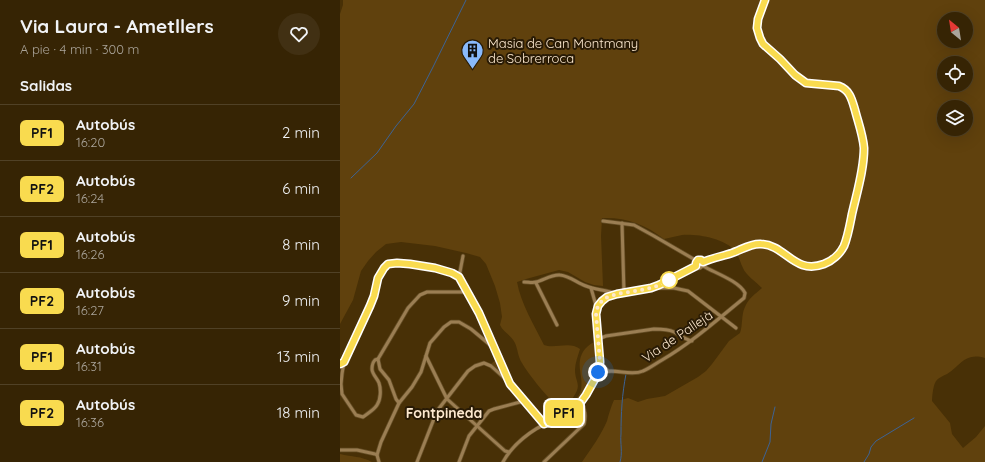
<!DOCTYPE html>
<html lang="es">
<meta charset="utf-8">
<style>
body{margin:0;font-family:Quicksand,sans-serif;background:#413013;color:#f1f3f6;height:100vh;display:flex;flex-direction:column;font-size:15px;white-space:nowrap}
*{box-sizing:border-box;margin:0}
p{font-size:13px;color:#aaa49a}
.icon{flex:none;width:22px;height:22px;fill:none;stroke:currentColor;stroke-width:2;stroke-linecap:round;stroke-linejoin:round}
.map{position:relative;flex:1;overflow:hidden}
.details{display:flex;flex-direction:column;background:#362404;width:340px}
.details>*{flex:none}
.badge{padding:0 8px;border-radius:6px;font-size:14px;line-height:26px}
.needle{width:26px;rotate:330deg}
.buttons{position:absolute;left:597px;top:12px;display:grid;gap:8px}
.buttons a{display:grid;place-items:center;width:36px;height:36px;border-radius:50%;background:#362404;box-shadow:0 4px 16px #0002,0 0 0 1px #504126;font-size:20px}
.you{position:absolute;width:20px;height:20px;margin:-10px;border:3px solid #fff;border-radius:50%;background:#1a73e8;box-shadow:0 0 0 6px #1a73e833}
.map>.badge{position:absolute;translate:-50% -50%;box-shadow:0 0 0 2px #fff}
h2{padding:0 20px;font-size:15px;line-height:36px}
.round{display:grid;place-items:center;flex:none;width:42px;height:42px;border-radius:21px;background:#413013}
.summary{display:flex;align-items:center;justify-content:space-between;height:68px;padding:0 20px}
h1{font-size:19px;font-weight:800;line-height:30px}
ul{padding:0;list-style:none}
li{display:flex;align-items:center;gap:12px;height:56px;padding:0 20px;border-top:1px solid #504126}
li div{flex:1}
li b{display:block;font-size:15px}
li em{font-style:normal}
li .badge{min-width:44px;font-weight:700;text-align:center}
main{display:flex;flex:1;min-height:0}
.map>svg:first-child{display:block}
.green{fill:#60410d;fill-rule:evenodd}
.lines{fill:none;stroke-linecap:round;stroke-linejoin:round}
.stream{stroke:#3d6395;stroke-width:1}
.minor-casing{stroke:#654e26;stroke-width:4.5}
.minor{stroke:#9b7e53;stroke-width:3}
.line-casing{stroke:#fff;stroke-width:9}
.line{stroke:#f9db4f;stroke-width:6}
.walk{stroke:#fde9cf;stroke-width:4;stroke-dasharray:0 7.2}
.stop-dot{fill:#fff;stroke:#f9db4f;stroke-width:2}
.labels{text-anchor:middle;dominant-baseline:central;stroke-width:4;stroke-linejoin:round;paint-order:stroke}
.poi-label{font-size:13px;fill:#fde9cf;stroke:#281a05;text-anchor:start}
.street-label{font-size:13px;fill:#fde9cf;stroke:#281a05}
.neighbourhood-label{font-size:14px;font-weight:bold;fill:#fde9cf;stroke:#281a05}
</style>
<main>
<section class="details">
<div class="summary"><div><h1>Via Laura - Ametllers</h1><p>A pie · 4 min · 300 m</p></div><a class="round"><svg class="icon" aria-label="heart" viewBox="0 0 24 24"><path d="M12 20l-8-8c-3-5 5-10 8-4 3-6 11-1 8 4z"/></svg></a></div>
<h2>Salidas</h2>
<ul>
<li><span class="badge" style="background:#f9db4f;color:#111">PF1</span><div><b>Autobús</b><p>16:20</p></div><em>2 min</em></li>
<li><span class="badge" style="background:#f9db4f;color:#111">PF2</span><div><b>Autobús</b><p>16:24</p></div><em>6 min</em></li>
<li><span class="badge" style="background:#f9db4f;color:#111">PF1</span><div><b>Autobús</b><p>16:26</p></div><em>8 min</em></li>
<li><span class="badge" style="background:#f9db4f;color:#111">PF2</span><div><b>Autobús</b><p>16:27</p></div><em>9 min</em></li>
<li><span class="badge" style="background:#f9db4f;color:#111">PF1</span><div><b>Autobús</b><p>16:31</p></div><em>13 min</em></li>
<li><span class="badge" style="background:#f9db4f;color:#111">PF2</span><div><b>Autobús</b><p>16:36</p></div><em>18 min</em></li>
</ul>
</section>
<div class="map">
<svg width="645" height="462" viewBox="0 0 645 462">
<rect width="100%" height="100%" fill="#483006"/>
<g class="green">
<path d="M3 0H645V358C625 352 621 365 607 374 603 376 597 378 595 383 593 387 592 397 592 401L610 423 612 434 623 448 636 437 645 426V462H242C251 449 261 435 267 421 269 413 271 407 274 400H281L288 398 298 402 307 399 325 396 358 377 366 371 372 364 389 341 400 333C403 325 401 315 405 307 408 299 415 294 422 288 417 283 405 274 403 268 400 262 399 256 395 251 384 238 358 234 342 235 336 236 330 238 324 239 305 224 285 217 262 218L261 236 263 286 254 285 245 282 228 272 219 270 186 279 177 282C181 304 194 325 204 345 215 349 230 341 240 349 238 356 235 363 235 370 235 382 242 384 234 396 231 401 227 407 220 406 212 405 187 372 182 363 178 357 178 350 175 343 171 335 163 332 160 325L162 317 160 303 155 286 146 264 140 257 126 253 95 246 61 242 46 244 36 252 28 261 21 271 13 300 0 324V14L3 5ZM604 19H626V41H604ZM604 63H626V85H604ZM604 107H626V129H604Z"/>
<path d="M255 342 258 361 257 366H256L255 370 256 371 255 374C247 390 244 398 228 408 233 402 239 397 241 390 244 375 234 363 245 349 248 346 251 343 255 342Z"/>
<path d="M158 358 166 377 151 364Z"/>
<path d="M0 454C12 457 21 456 32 462H0Z"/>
</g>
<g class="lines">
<g class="stream">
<path d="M11 178 37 153 56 126 74 104 93 67 126 0"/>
<path d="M280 462C283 453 280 443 281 434 281 414 282 394 286 374"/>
<path d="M422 462 430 442 431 424 435 407"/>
<path d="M524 462 529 454 531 447 536 441 574 418"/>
</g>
<defs>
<g id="minor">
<path d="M263 221 294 225 314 236 357 261"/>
<path d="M282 223 284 293"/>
<path d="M123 256 119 277 139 313 170 384 204 424"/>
<path d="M363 262C373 257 383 256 393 253 402 250 412 243 422 244 436 245 442 255 454 262 469 271 490 265 500 251 504 246 506 240 507 234L520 179 523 160 524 147 523 138 511 97 506 90 503 87 499 86 466 83 455 75 440 59 423 44 420 39 417 28 418 19 425 0"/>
<path d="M356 266 357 268H360L364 265"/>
<path d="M184 282C188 282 193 283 196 282 204 280 212 274 220 275 230 276 237 283 246 286 256 290 267 290 277 294"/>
<path d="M196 283 217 325"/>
<path d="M251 288 257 309"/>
<path d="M315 288H334L348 291 396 328"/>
<path d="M259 342 261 338 266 336 314 329C320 329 328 329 334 332 340 335 344 339 352 341"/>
<path d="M86 356 107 399 165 451 169 452"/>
<path d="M38 359 35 360C33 362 32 365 32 369 32 374 37 378 39 383 41 389 41 399 37 405 34 410 28 413 23 417L16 415 2 394 1 384 2 374 4 362 30 306C31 303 33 300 34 297 37 287 36 276 44 268 55 256 106 271 119 277"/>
<path d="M260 362 268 371"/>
<path d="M257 375 260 362 256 314C259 288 295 294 314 287 328 282 343 274 356 266"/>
<path d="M59 403 56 399 49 380 40 369 38 359 51 337 68 308 80 295 87 292H128"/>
<path d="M0 450H17L35 454 37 455 39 462"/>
<path d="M37 455 41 442 59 403 72 387 81 372 90 343 104 327 111 322H119L131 329 155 349"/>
<path d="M77 462 97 411 128 371 135 366 144 363 151 366 169 382"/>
<path d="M119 462 129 436 149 411 154 409 184 401"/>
<path d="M163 462C172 445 192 429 210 422 219 416 236 408 242 400 250 392 252 379 261 373 273 367 290 377 303 371 310 368 315 364 322 360 351 343 377 320 404 298L405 293C399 281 375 273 363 266"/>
<path d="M204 462 244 424C246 417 245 408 241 402"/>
</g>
</defs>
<use href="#minor" class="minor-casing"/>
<use href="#minor" class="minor"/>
</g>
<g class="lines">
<defs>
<path id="line" d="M0 364 4 362 30 306 34 296 38 278 44 268 48 264 57 263 70 264 95 268 112 273 119 277 139 313 170 384 204 424 210 422 241 402 246 395 256 377 258 372 260 362 256 314 258 306 262 301 267 297 277 294 311 288 319 285 356 266V263L358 260H361L363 262C373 258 383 256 392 253 401 250 411 243 421 244 446 245 454 275 484 264 492 261 500 254 504 246 508 236 510 224 512 214 517 192 524 170 524 148 523 135 518 122 515 110 512 100 510 90 499 86L466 83 455 75 440 59 423 44 420 38 417 28 418 19 425 0"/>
</defs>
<use href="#line" class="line-casing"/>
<use href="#line" class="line"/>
<path class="walk" d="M258 372 260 362 256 314C257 305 261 300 270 296 289 290 311 292 329 280"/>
</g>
<defs>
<symbol id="building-pin" viewBox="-11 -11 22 30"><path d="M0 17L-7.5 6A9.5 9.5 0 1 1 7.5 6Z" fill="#89bafc" stroke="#281a05"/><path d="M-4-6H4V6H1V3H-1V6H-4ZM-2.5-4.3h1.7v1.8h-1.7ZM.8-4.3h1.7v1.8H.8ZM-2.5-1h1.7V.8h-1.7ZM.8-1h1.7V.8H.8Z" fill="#111"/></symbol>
</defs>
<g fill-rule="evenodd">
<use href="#building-pin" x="120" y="38" width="25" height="34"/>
</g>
<circle class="stop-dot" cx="329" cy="280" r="8"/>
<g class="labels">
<g class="poi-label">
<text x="148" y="43">Masia de Can Montmany<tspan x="148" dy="15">de Sobrerroca</tspan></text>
</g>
<g class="street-label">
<text transform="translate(337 336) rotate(-34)">Via de Pallejà</text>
</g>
<g class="neighbourhood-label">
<text x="104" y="413">Fontpineda</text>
</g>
</g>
</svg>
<div class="buttons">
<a><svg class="needle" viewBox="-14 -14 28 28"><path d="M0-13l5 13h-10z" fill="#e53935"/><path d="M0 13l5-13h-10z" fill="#aaa49a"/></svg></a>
<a><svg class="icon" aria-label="locate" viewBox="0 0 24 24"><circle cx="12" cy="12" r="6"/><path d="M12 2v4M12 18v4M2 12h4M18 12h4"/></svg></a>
<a><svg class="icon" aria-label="layers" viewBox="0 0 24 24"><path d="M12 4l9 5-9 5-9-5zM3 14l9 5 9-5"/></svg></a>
</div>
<div class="you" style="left:258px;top:372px"></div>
<b class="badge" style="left:224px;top:413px;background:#f9db4f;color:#111">PF1</b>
</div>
</main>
